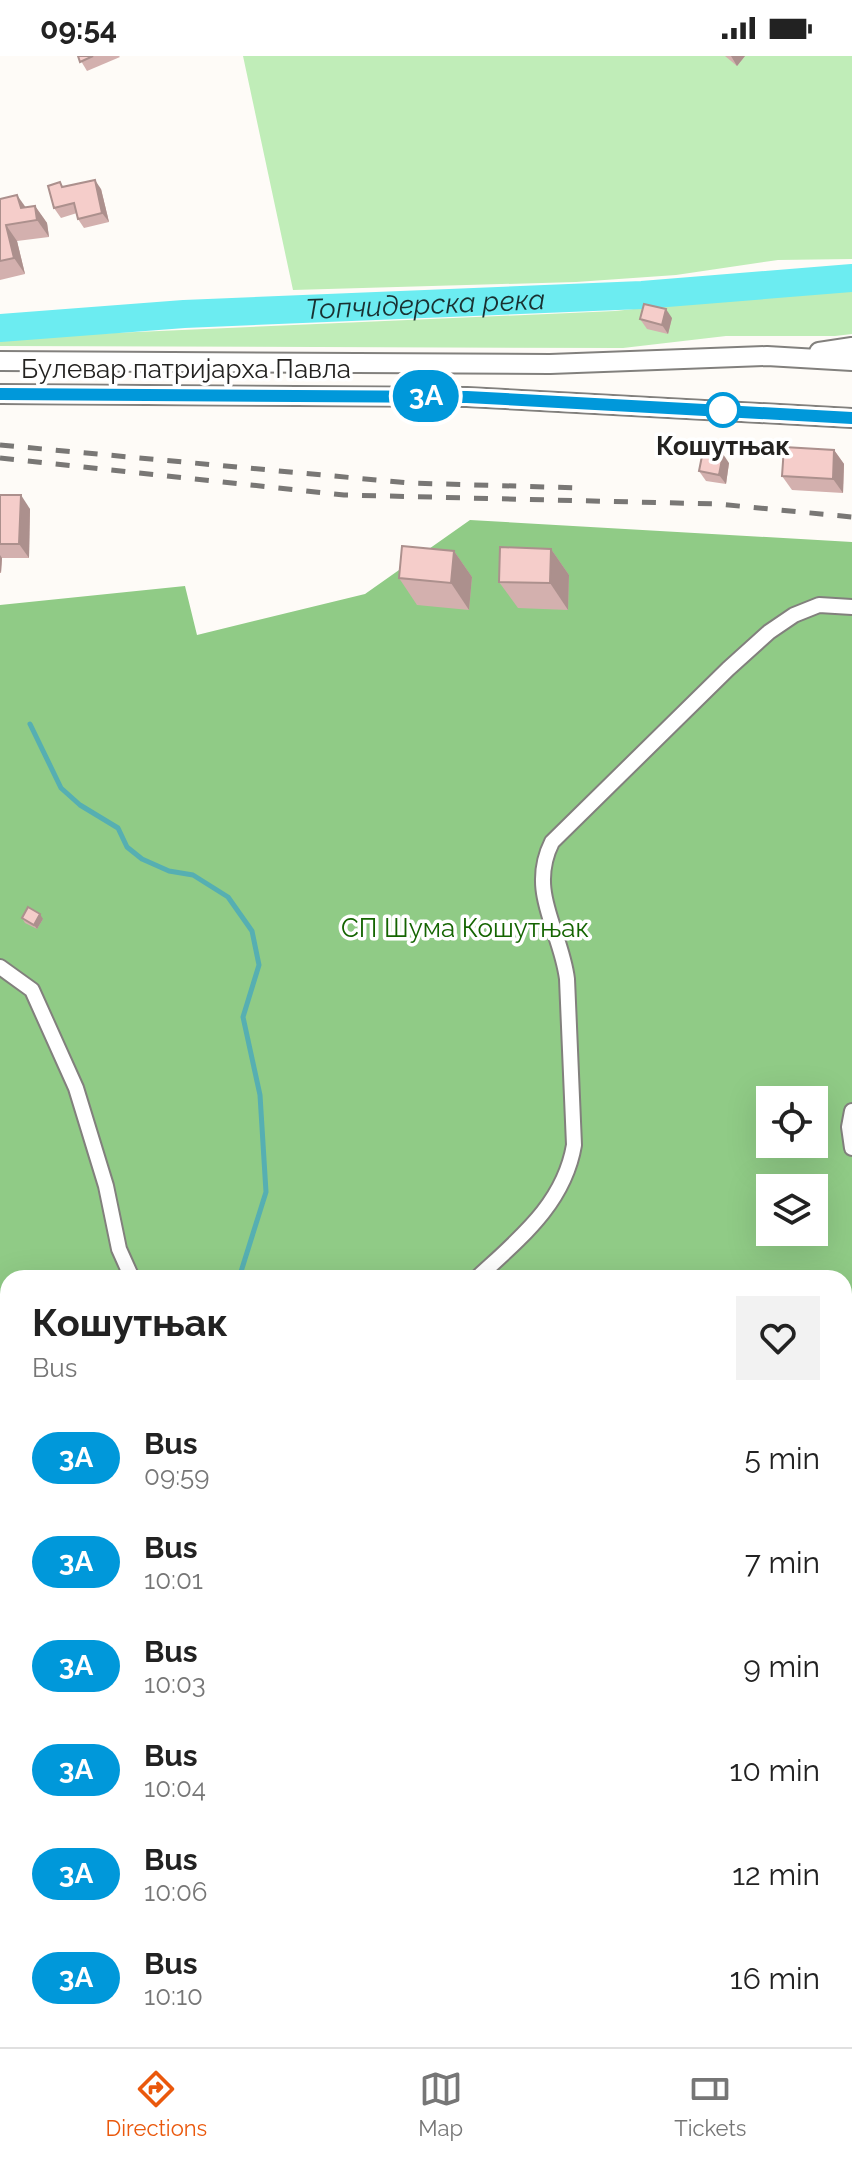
<!DOCTYPE html>
<meta charset="utf-8">
<style>
body{margin:0;font-family:Raleway,sans-serif;background:#f2f2f2;color:#222;height:100vh;display:flex;flex-direction:column;font-size:30px;white-space:nowrap}
*{box-sizing:border-box;margin:0}
p{font-size:26px;color:#767676}
.icon{flex:none;width:44px;height:44px;fill:none;stroke:currentColor;stroke-width:2;stroke-linecap:round;stroke-linejoin:round}
.map{position:relative;flex:1;overflow:hidden}
.sheet{position:absolute;left:0px;top:1214px;width:852px;height:778px;display:flex;flex-direction:column;background:#fff;border-radius:24px 24px 0 0;box-shadow:0 8px 32px #0002}
.sheet>*{flex:none}
.badge{padding:0 16px;border-radius:26px;font-size:28px;line-height:52px}
.controls{position:absolute;left:756px;top:1030px;display:grid;gap:16px}
.controls a{display:grid;place-items:center;width:72px;height:72px;border-radius:0px;background:#fff;box-shadow:0 8px 32px #0002;font-size:40px}
.map>.badge{position:absolute;translate:-50% -50%;box-shadow:0 0 0 4px #fff}
.round{display:grid;place-items:center;flex:none;width:84px;height:84px;border-radius:0px;background:#f2f2f2}
.headline{display:flex;align-items:center;justify-content:space-between;height:136px;padding:0 32px}
h1{font-size:38px;font-weight:700;line-height:60px}
ul{padding:0;list-style:none}
li{display:flex;align-items:center;gap:24px;height:104px;padding:0 32px}
li div{flex:1}
li b{display:block;font-size:30px}
li em{font-style:normal}
li .badge{min-width:88px;font-weight:700;text-align:center}
.status{display:flex;justify-content:space-between;align-items:center;height:56px;padding:0 40px;background:#fff;direction:ltr}
.status svg{height:22px;fill:currentColor}
.menu{display:flex;justify-content:space-around;align-items:center;height:112px;border-top:2px solid #e0e0e0;background:#fff;font-size:22px;color:#767676}
.menu a{display:grid;justify-items:center;gap:4px}
.menu .current{color:#ea580c}
.map>svg:first-child{display:block}
.green{fill:#c0edb8}
.forest{fill:#90cb86;fill-rule:evenodd}
.lines{fill:none;stroke-linecap:round;stroke-linejoin:round}
.stream{stroke:#56afb2;stroke-width:5}
.river{stroke:#6cecf1;stroke-width:28}
.minor-casing{stroke:#82807d;stroke-width:18}
.secondary-casing{stroke:#82807d;stroke-width:22}
.minor{stroke:#fff;stroke-width:14}
.secondary{stroke:#fff;stroke-width:18}
.rail{stroke:#797775;stroke-width:5;stroke-dasharray:14 14;stroke-linecap:butt}
.wall{fill:#d3b0ae}
.shaded-wall{fill:#ac908d}
.building{fill:#f5cdca;stroke:#ac908d;stroke-width:2}
.line-casing{stroke:#fff;stroke-width:18}
.line{stroke:#0098da;stroke-width:12}
.stop-dot{fill:#fff;stroke:#0098da;stroke-width:4}
.labels{text-anchor:middle;dominant-baseline:central;stroke-width:7;stroke-linejoin:round;paint-order:stroke}
.street-label{font-size:26px;fill:#232220;stroke:#fff}
.stop-label{font-size:26px;font-weight:bold;fill:#232220;stroke:#fff}
.park-label{font-size:26px;fill:#146401;stroke:#fff}
.water-label{font-size:28px;font-style:italic;fill:#193031;stroke:#fff}
</style>
<div class="status"><b>09:54</b><svg viewBox="0 0 49 12"><path d="M0 12V9h3v3zM5 12V6h3v6zM10 12V3h3v9zM15 12V0h3v12zM26 1h20v11H26zM47 4h2v5h-2z"/></svg></div>
<div class="map">
<svg width="852" height="1991" viewBox="0 0 852 1991">
<rect width="100%" height="100%" fill="#fefbf7"/>
<g class="green">
<path d="M243 0H852V203L778 204 676 219 576 226 293 234Z"/>
<path d="M852 230V278L835 280H726L623 292 0 290V282L615 255Z"/>
</g>
<path class="forest" d="M470 464 852 486V1991H0V549L185 530 197 579 365 538ZM770 1044H814V1088H770ZM770 1132H814V1176H770ZM8 1222H844V1984H8Z"/>
<g class="lines">
<g class="stream">
<path d="M30 668 61 732 80 749 118 772 127 791 142 803 169 815 193 819 228 841 252 875 259 909 243 961 260 1039 266 1136 239 1222"/>
<path d="M277 1984 278 1991"/>
</g>
<path class="river" id="s1" d="M0 272 184 258 642 239 852 222"/>
<defs>
<g id="minor">
<path d="M0 911 32 934 76 1032 106 1130 119 1193 132 1222"/>
<path d="M852 1055 849 1071 852 1092"/>
<path d="M477 1222C519 1183 564 1148 574 1089L567 923C561 874 527 836 552 786L728 613 769 576 794 559 819 549 852 551"/>
</g>
<g id="secondary">
<path d="M819 296 852 291"/>
<path d="M0 305 550 308 767 300 852 305"/>
<path d="M0 338 467 341 852 362"/>
</g>
</defs>
<use href="#minor" class="minor-casing"/>
<use href="#secondary" class="secondary-casing"/>
<use href="#minor" class="minor"/>
<use href="#secondary" class="secondary"/>
<g class="rail">
<path d="M0 389 409 427 582 432"/>
<path d="M0 402 344 439 718 448 852 461"/>
</g>
</g>
<g class="wall">
<path d="M78 0H119L120 1 87 15Z"/>
<path d="M725 0H745L737 10Z"/>
<path d="M60 126 63 131 101 133 109 166 84 172 78 163 77 157 61 162 54 152Z"/>
<path d="M0 143 26 151 35 150 47 167 49 181 17 185 25 218 0 224Z"/>
<path d="M672 262 668 278 647 273 640 263Z"/>
<path d="M834 394 844 408 843 437 792 434 782 420Z"/>
<path d="M729 407 726 428 706 425 699 415Z"/>
<path d="M0 439 30 453 29 502H2L1 517H0Z"/>
<path d="M551 493 569 519 568 554 518 552 499 526Z"/>
<path d="M454 495 472 521 469 554 417 549 399 522Z"/>
<path d="M22 862 43 863 37 873 25 867Z"/>
</g>
<g class="shaded-wall">
<path d="M731 0H745L737 10Z"/>
<path d="M95 124 101 133 109 166 102 157Z"/>
<path d="M17 139 29 156 21 152Z"/>
<path d="M35 150 47 167 49 181 37 164Z"/>
<path d="M6 169 17 185 25 218 14 202Z"/>
<path d="M666 253 672 262 668 278 662 269Z"/>
<path d="M834 394 844 408 843 437 833 423Z"/>
<path d="M723 398 729 407 726 428 719 419Z"/>
<path d="M21 439 30 453 29 502 19 488Z"/>
<path d="M551 493 569 519 568 554 550 527Z"/>
<path d="M454 495 472 521 469 554 451 527Z"/>
<path d="M0 499 2 502 1 517 0 515Z"/>
<path d="M40 858 43 863 37 873 34 869Z"/>
<path d="M3 1906 8 1913V1932L2 1947 0 1945V1914Z"/>
<path d="M52 1984H59L62 1988V1991H51Z"/>
</g>
<g class="building">
<path d="M78 0H93L80 6Z"/>
<path d="M95 124 102 157 78 163 74 147 54 152 48 130 60 126 62 131Z"/>
<path d="M17 139 21 152 35 150 37 164 6 169 14 202 0 205V143Z"/>
<path d="M644 248 666 253 662 269 640 263Z"/>
<path d="M784 391 834 394 833 423 782 420Z"/>
<path d="M703 395 723 398 719 419 699 415Z"/>
<path d="M0 439H21L19 488H0Z"/>
<path d="M402 490 454 495 451 527 399 522Z"/>
<path d="M500 491 551 493 550 527 499 526Z"/>
<path d="M28 851 40 858 34 869 22 862Z"/>
<path d="M7 1970 8 1984H52L51 1991H5Z"/>
</g>
<g class="lines">
<defs>
<path id="line" d="M0 338 467 341 852 362"/>
</defs>
<use href="#line" class="line-casing"/>
<use href="#line" class="line"/>
</g>
<circle class="stop-dot" cx="723" cy="354" r="16"/>
<g class="labels">
<g class="street-label">
<text x="186" y="313">Булевар патријарха Павла</text>
</g>
<g class="stop-label">
<text x="723" y="390">Кошутњак</text>
</g>
<g class="park-label">
<text x="465" y="872">СП Шума Кошутњак</text>
</g>
<g class="water-label">
<text stroke="none"><textPath href="#s1" startOffset="426">Топчидерска река</textPath></text>
</g>
</g>
</svg>
<div class="controls">
<a><svg class="icon" aria-label="locate" viewBox="0 0 24 24"><circle cx="12" cy="12" r="6"/><path d="M12 2v4M12 18v4M2 12h4M18 12h4"/></svg></a>
<a><svg class="icon" aria-label="layers" viewBox="0 0 24 24"><path d="M12 4l9 5-9 5-9-5zM3 14l9 5 9-5"/></svg></a>
</div>
<b class="badge" style="left:426px;top:340px;background:#0098da;color:#fff">3A</b>
<section class="sheet">
<div class="headline"><div><h1>Кошутњак</h1><p>Bus</p></div><a class="round"><svg class="icon" aria-label="heart" viewBox="0 0 24 24"><path d="M12 20l-8-8c-3-5 5-10 8-4 3-6 11-1 8 4z"/></svg></a></div>
<ul>
<li><span class="badge" style="background:#0098da;color:#fff">3A</span><div><b>Bus</b><p>09:59</p></div><em>5 min</em></li>
<li><span class="badge" style="background:#0098da;color:#fff">3A</span><div><b>Bus</b><p>10:01</p></div><em>7 min</em></li>
<li><span class="badge" style="background:#0098da;color:#fff">3A</span><div><b>Bus</b><p>10:03</p></div><em>9 min</em></li>
<li><span class="badge" style="background:#0098da;color:#fff">3A</span><div><b>Bus</b><p>10:04</p></div><em>10 min</em></li>
<li><span class="badge" style="background:#0098da;color:#fff">3A</span><div><b>Bus</b><p>10:06</p></div><em>12 min</em></li>
<li><span class="badge" style="background:#0098da;color:#fff">3A</span><div><b>Bus</b><p>10:10</p></div><em>16 min</em></li>
</ul>
</section>
</div>
<nav class="menu">
<a class="current"><svg class="icon" aria-label="directions" viewBox="0 0 24 24"><path d="M12 3l9 9-9 9-9-9zM9 14v-3h6M13 9l2 2-2 2"/></svg>Directions</a>
<a><svg class="icon" aria-label="map" viewBox="0 0 24 24"><path d="M3 6l6-2 6 2 6-2v14l-6 2-6-2-6 2zM9 4v14M15 6v14"/></svg>Map</a>
<a><svg class="icon" aria-label="tickets" viewBox="0 0 24 24"><path d="M3 7h18v10H3zM15 7v10"/></svg>Tickets</a>
</nav>
